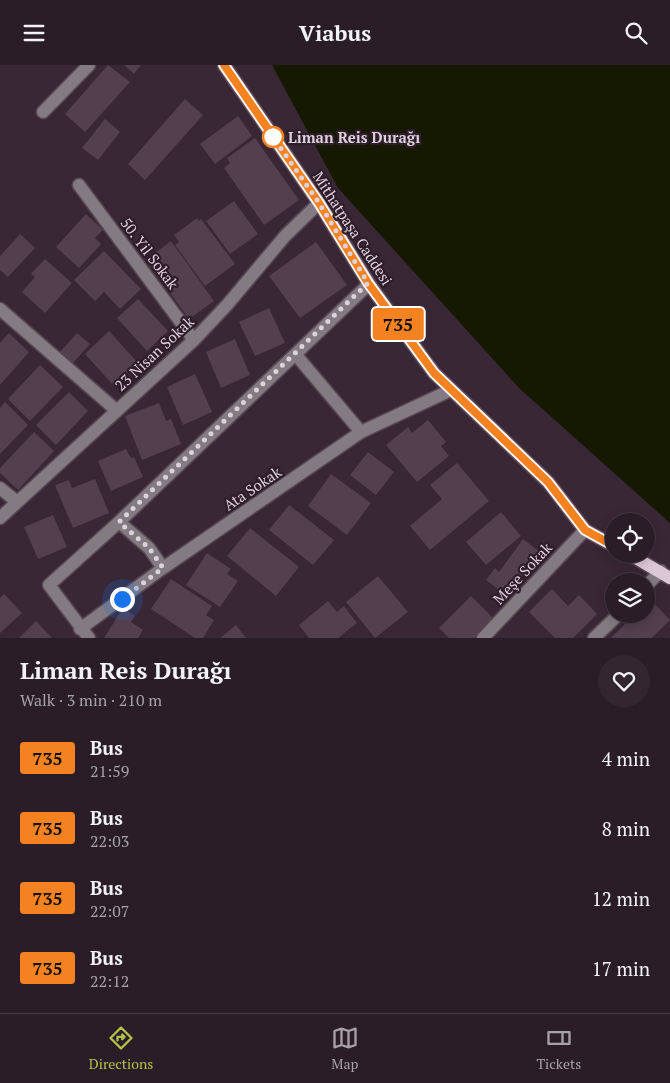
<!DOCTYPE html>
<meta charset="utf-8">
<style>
body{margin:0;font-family:"PT Serif",serif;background:#332630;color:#f1f3f6;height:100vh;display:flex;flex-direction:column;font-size:19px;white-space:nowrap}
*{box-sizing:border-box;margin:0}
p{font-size:16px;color:#a6a2a8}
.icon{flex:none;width:28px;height:28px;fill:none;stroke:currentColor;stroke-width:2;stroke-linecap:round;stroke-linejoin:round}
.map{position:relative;height:573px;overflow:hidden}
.details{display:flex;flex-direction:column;background:#2b1d28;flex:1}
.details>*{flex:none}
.badge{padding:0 10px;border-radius:4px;font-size:18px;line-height:32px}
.buttons{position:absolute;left:605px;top:448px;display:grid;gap:10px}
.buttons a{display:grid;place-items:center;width:50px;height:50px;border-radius:50%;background:#2b1d28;box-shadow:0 2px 12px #0003,0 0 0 1px #473b45;font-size:25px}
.you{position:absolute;width:25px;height:25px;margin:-12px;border:4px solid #fff;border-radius:50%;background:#1a73e8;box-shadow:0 0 0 8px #1a73e833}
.map>.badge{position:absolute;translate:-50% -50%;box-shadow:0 0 0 2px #fff}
.round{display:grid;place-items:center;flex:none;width:52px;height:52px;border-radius:26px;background:#332630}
.overview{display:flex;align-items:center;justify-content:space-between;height:85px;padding:0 20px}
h1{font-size:24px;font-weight:600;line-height:38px}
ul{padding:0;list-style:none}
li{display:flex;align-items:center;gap:15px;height:70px;padding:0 20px}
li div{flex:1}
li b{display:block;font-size:19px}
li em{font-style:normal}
li .badge{min-width:55px;font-weight:700;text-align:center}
header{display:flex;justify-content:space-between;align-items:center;height:65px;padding:0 20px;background:#2b1d28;font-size:22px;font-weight:600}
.dock{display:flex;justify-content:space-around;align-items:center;height:70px;border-top:1px solid #473b45;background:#2b1d28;font-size:14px;color:#a6a2a8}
.dock a{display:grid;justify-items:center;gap:2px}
.dock .on{color:#b5c24a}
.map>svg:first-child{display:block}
.water{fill:#161901}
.building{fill:#533f4e}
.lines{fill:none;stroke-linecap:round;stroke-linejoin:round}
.minor-casing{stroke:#574653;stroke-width:15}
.major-casing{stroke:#574653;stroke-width:15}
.minor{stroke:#847a81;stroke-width:12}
.major{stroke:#dbc7d6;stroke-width:12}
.line-casing{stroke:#fff;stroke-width:11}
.line{stroke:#f58220;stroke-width:8}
.walk{stroke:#ded2da;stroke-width:5;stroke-dasharray:0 9}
.stop-dot{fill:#fff;stroke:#f58220;stroke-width:2.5}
.labels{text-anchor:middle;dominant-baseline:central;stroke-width:4.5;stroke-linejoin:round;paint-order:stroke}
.stop-label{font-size:15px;font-weight:bold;fill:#ded2da;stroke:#2e1d2b;text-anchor:start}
.street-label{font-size:15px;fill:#ded2da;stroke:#2e1d2b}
</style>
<header><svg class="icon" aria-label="menu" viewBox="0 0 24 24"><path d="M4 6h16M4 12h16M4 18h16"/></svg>Viabus<svg class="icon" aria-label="search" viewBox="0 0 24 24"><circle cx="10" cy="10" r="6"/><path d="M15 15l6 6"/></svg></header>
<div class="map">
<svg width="670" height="573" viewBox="0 0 670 573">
<rect width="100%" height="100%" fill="#392735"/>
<path class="water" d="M272 0H670V458L519 323 338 123Z"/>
<g class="building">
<path d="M108 0 130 17 85 67 65 49Z"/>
<path d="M124 0H141L134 9Z"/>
<path d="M185 34 203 50 145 115 128 99Z"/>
<path d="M238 51 252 71 215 99 200 79Z"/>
<path d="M105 54 120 67 98 95 82 83Z"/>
<path d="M255 73 299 135 264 160 224 103 230 98 227 93Z"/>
<path d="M234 136 258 169 230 189 206 156Z"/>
<path d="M86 149 103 165 95 173 101 179 79 203 56 182Z"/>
<path d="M197 153 199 156 201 154 235 199 205 221 175 180 179 177 174 170Z"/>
<path d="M20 169 35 183 8 212 0 205V191Z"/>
<path d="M171 176 214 236 189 254 146 195Z"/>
<path d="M316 177 347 220 300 253 269 211Z"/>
<path d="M104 186 141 224 120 244 104 227 95 236 74 215Z"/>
<path d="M45 194 72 218 45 248 22 227 35 212 31 209Z"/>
<path d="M138 234 168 266 147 286 117 253Z"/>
<path d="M269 243 285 278 255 291 239 257Z"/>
<path d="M109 266 138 298 114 321 85 289Z"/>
<path d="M9 268 29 287 0 320V278Z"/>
<path d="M77 268 90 279 73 298 60 287Z"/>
<path d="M235 274 250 310 221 323 206 287Z"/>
<path d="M40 300 63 322 30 356 8 334Z"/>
<path d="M195 309 212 347 183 360 167 322Z"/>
<path d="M69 327 88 346 56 380 36 360Z"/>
<path d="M5 337 28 360 0 389V343Z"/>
<path d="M159 338 166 356 171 354 181 379 142 395 125 351Z"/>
<path d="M428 355 446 377 441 381 449 391 417 417 386 380 408 362 412 368Z"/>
<path d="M34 367 54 386 18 425 0 408V403Z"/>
<path d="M126 384 131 393 134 392 143 412 111 426 98 396Z"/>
<path d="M368 387 394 407 376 430 350 410Z"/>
<path d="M457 398 489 436 430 485 410 461 442 434 430 420Z"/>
<path d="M331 409 371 438 347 470 308 441Z"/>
<path d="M95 414 109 448 73 463 55 420 69 415 72 423Z"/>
<path d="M289 440 334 475 313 500 269 465Z"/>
<path d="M501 447 521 471 486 500 466 477Z"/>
<path d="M53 450 67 482 38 494 24 462Z"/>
<path d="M250 463 299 502 276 531 227 491Z"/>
<path d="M523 474 540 487 507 531 486 515 495 503 499 507Z"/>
<path d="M207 488 231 504 227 509 238 516 220 542 186 520Z"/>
<path d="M378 511 408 547 375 573 346 537Z"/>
<path d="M171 514 212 541 206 550 214 555 203 573H195L151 544Z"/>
<path d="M552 524 568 541 579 530 597 549 573 573H555L529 547Z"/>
<path d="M4 529 22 548 0 568V533Z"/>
<path d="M471 531 494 554 475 573H449L439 563Z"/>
<path d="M650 534 670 555 652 573H611L635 549H646V538Z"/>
<path d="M328 536 337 547 344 541 357 558 338 573H309L299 560Z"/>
<path d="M123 543 135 551 131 557 143 565 138 573H104Z"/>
<path d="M36 556 52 573H19Z"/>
<path d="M236 560 246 573H220Z"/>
</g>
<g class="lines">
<defs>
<g id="minor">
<path d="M43 47 89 0"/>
<path d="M79 120 194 275"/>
<path d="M0 244 116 345"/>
<path d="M296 290 361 367"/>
<path d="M0 423 17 437"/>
<path d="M0 453 194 275 227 240 285 171 319 138"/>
<path d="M119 457 149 483 163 503"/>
<path d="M646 521 661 506"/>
<path d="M80 564 163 503 361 367 451 325"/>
<path d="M89 573 49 520 119 457 369 219"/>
<path d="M483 573 585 465"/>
<path d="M594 573 619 549"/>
</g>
<g id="major">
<path d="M224 0 319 138 369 219 434 308 548 417 585 465 614 481"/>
<path d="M629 489 670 513"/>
</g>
</defs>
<use href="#minor" class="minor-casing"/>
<use href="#major" class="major-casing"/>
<use href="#minor" class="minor"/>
<use href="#major" class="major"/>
</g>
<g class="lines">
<defs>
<path id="line" d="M224 0 319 138 368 218 434 308 548 417 585 465 614 481"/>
</defs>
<use href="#line" class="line-casing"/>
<use href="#line" class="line"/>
<path class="walk" d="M122 534 163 503 149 483 119 457 368 218 319 138 273 72"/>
</g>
<circle class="stop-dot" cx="273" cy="72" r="10"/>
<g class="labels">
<g class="stop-label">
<text x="288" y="72">Liman Reis Durağı</text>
</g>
<g class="street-label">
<text transform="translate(353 163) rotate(57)">Mithatpaşa Caddesi</text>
<text transform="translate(150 188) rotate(53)">50. Yil Sokak</text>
<text transform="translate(154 288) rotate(-43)">23 Nisan Sokak</text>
<text transform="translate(252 423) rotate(-34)">Ata Sokak</text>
<text transform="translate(522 508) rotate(-47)">Meşe Sokak</text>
</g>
</g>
</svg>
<div class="buttons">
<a><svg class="icon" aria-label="locate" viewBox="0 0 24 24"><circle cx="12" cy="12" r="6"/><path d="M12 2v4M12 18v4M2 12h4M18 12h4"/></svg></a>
<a><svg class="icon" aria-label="layers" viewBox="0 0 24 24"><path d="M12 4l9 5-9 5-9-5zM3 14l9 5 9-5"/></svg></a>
</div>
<div class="you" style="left:122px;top:534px"></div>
<b class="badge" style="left:398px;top:259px;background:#f58220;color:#111">735</b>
</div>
<section class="details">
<div class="overview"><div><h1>Liman Reis Durağı</h1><p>Walk · 3 min · 210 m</p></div><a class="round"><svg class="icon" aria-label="heart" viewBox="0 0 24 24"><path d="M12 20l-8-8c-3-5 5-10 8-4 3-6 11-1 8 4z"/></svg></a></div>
<ul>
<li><span class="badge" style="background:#f58220;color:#111">735</span><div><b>Bus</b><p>21:59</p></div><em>4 min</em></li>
<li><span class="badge" style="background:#f58220;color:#111">735</span><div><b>Bus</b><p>22:03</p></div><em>8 min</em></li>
<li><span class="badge" style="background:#f58220;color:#111">735</span><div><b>Bus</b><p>22:07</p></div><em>12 min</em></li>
<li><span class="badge" style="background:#f58220;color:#111">735</span><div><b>Bus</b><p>22:12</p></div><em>17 min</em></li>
</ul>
</section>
<nav class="dock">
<a class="on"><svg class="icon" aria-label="directions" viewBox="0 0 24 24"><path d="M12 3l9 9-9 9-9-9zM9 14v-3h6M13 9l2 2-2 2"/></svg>Directions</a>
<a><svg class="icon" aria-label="map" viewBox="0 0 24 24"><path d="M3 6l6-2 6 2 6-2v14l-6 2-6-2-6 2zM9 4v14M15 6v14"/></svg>Map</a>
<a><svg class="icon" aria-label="tickets" viewBox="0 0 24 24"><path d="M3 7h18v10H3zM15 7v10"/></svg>Tickets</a>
</nav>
